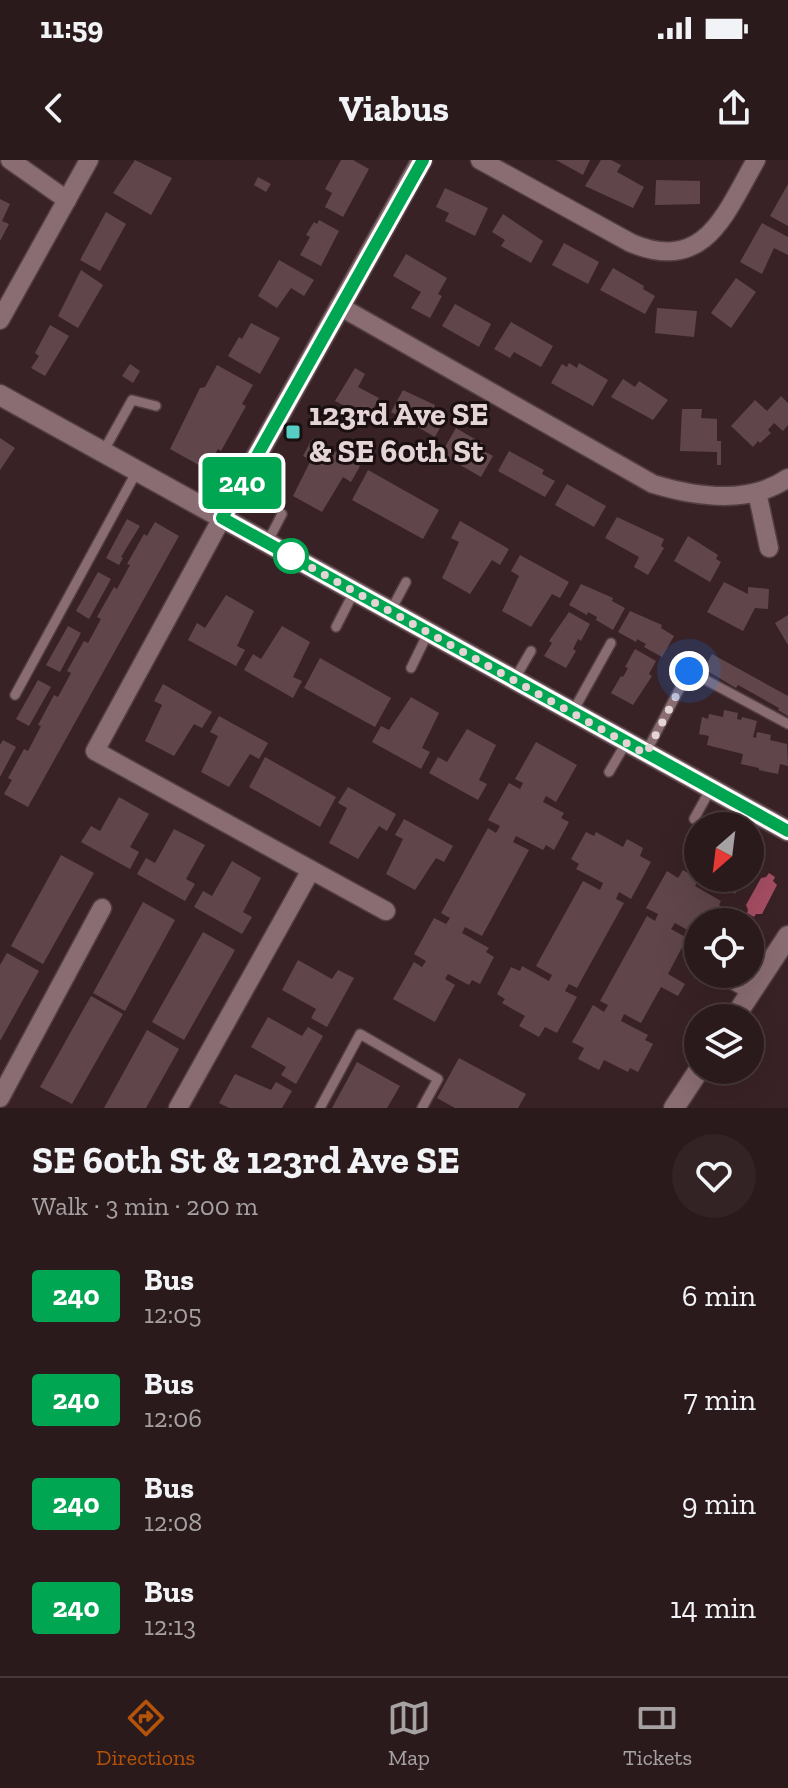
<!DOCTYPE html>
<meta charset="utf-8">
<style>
body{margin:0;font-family:"Zilla Slab",serif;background:#332325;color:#f1f3f6;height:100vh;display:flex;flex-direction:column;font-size:30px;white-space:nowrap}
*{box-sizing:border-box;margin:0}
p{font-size:26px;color:#a6a1a3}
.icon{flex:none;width:44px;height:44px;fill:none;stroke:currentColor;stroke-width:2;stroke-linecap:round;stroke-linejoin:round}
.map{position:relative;height:948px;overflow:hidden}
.sheet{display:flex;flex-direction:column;background:#2b1a1c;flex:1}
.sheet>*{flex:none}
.badge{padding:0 16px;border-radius:6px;font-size:28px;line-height:52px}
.needle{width:52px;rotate:208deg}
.buttons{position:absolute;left:684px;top:652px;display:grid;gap:16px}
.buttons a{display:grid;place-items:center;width:80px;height:80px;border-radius:50%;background:#2b1a1c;box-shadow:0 8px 32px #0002,0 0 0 2px #47383b;font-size:40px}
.you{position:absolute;width:40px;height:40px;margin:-20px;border:6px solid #fff;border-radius:50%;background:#1a73e8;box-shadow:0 0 0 12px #1a73e833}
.map>.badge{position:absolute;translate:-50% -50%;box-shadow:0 0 0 4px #fff}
.round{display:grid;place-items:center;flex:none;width:84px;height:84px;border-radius:42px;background:#332325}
.overview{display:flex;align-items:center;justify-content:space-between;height:136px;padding:0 32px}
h1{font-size:38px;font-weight:700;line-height:60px}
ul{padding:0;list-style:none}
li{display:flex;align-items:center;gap:24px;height:104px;padding:0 32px}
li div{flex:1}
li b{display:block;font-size:30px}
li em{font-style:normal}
li .badge{min-width:88px;font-weight:700;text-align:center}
.status{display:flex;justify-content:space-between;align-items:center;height:56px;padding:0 40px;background:#2b1a1c;direction:ltr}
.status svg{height:22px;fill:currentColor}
header{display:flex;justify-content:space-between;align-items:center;height:104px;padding:0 32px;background:#2b1a1c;font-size:36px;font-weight:700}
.menu{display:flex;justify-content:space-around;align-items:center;height:112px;border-top:2px solid #47383b;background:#2b1a1c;font-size:22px;color:#a6a1a3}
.menu a{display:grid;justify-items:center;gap:4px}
.menu .current{color:#b45309}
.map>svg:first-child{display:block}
.water{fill:#a44d62}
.building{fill:#60464a}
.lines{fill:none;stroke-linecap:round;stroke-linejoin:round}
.lane-casing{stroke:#533f43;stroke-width:12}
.street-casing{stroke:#533f43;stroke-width:21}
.secondary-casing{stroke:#533f43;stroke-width:23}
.lane{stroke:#8a6d72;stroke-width:9}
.street{stroke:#8a6d72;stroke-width:18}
.secondary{stroke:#8a6d72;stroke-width:20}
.line-casing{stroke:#fff;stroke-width:18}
.line{stroke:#00a651;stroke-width:12}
.walk{stroke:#e4d4d6;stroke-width:8;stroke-dasharray:0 14.4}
.poi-dot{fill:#56cec3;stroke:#1a0f11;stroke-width:3}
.stop-dot{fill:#fff;stroke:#00a651;stroke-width:4}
.labels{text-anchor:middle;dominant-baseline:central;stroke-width:6;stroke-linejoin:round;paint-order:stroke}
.poi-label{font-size:32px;font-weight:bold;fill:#e4d4d6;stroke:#1a0f11;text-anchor:start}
</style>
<div class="status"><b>11:59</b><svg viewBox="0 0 49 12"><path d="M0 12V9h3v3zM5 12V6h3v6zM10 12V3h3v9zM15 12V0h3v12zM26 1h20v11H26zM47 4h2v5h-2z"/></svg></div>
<header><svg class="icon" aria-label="back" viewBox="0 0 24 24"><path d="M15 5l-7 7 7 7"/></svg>Viabus<svg class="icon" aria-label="share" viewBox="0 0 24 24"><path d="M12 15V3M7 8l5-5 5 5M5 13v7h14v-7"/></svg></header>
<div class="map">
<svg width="788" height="948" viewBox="0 0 788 948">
<rect width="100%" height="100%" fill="#392226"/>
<path class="water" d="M769 713 775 717 773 721 777 725 762 754H756L754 757 747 753 748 750 746 745 761 718 766 717Z"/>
<g class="building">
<path d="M135 0 172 18 151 55 113 33Z"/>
<path d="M341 0H353L369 9 343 57 325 47 332 33 325 29Z"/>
<path d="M556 0H590L583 15Z"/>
<path d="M601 0H611L621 5 617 12 644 27 633 48 585 26Z"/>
<path d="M258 17 271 24 266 32 254 25Z"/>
<path d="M656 20 700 21V44L655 45Z"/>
<path d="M788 24V66L770 56Z"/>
<path d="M445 28 488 48 475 76 445 61 449 53 436 47Z"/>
<path d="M0 39 10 44 2 61 9 64 0 81Z"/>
<path d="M106 52 126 64 100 111 80 100Z"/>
<path d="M503 54 543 81 531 103 501 86 505 80 492 72Z"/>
<path d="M319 60 339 71 321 106 300 95 310 77 306 75 314 62 317 64Z"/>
<path d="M762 63 788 77V95L774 88 762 114 740 102Z"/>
<path d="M564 83 599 102 588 124 552 105Z"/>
<path d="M406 94 447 118 438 134 442 136 430 158 411 148 421 132 393 116Z"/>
<path d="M279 100 314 120 304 136 291 128 277 148 258 136Z"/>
<path d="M613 108 644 126 643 129 655 136 645 154 600 130Z"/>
<path d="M81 110 103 125 78 168 58 156Z"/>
<path d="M736 118 756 132 731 168 711 153Z"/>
<path d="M455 144 491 164 479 187 442 166Z"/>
<path d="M657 148 697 151 694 177 655 173Z"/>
<path d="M511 162 553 186 541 207 514 192 510 198 494 189Z"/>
<path d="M251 163 280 178 260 214 228 196 239 177 242 179Z"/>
<path d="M50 165 69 176 45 216 31 208 39 196 35 193Z"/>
<path d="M569 203 577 208 579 203 608 220 593 246 551 223 562 204 567 207Z"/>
<path d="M130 204 140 211 133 223 122 216Z"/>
<path d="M217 205 253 225 242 244 246 246 221 291 218 289 206 309 170 289 200 228 205 227Z"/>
<path d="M355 208 365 214 358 227 379 238 368 258 335 241Z"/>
<path d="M623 219 635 227 639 221 668 240 653 260 611 237Z"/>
<path d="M403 230 435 245 434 248 447 255 435 277 391 252Z"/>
<path d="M781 236 788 243V265L783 271 774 263 768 270 771 273 760 283 758 281 753 287 731 266 755 240 767 251Z"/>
<path d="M682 249H702L701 258 717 259V281H721V305H717V292L680 291Z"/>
<path d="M456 268 485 285 482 290 493 296 481 317 441 294Z"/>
<path d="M0 278 15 288 0 310Z"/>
<path d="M312 279 360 306 351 322 343 317 322 352 293 336 311 300 303 296Z"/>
<path d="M509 291 544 310 542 314 555 321 545 337 498 311Z"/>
<path d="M368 310 439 350 423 379 352 340Z"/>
<path d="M567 324 606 346 594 367 555 345Z"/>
<path d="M617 357 664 379 661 386 664 388 648 415 634 407 639 397 605 378Z"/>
<path d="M127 359 140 366 121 397 123 398 119 405 106 398Z"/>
<path d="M460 361 509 389 500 405 492 400 470 434 442 418 459 382 451 378Z"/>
<path d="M155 362 179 376 28 647 4 634 12 620 8 618 24 589 28 591 41 566 38 565 54 535 58 537 71 513 67 511 84 481 88 483 101 459 97 457 114 427 117 429 130 405 127 404 144 374 147 376Z"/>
<path d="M688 376 718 395 716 399 721 402 710 422 674 401Z"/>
<path d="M520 395 569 422 560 438 552 434 531 467 502 451 519 416 511 411Z"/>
<path d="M98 412 111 419 89 459 76 451Z"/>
<path d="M724 422 748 434V427L769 429 768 449 755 448 743 471 707 452Z"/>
<path d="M581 424 613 438 612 441 625 448 613 470 596 460 597 457 588 452 587 455 569 445Z"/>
<path d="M226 435 254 451 237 486 245 490 236 506 188 480 197 463 205 468Z"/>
<path d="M630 451 662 465 661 468 674 476 662 497 644 487 646 484 637 479 636 482 618 472Z"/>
<path d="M569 452 590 464 581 481 578 479 573 489 576 491 566 508 544 496 552 483 549 481Z"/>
<path d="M788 455V485L775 463Z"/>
<path d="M68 466 81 473 60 512 46 505Z"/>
<path d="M282 466 310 482 293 517 302 521 293 538 244 510 253 494 261 499Z"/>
<path d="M635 489 656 501 649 514 652 516 633 545 611 533 621 516 623 517 628 508 625 507Z"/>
<path d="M712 494 788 536V556L778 550 779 548 738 525 736 528 704 509Z"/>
<path d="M320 498 391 538 375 567 304 528Z"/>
<path d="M38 520 51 527 29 566 16 559Z"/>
<path d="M163 524 212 552 202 568 194 564 174 596 145 581 162 545 154 541Z"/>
<path d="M411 537 439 553 422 588 430 592 421 609 372 582 381 566 389 570Z"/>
<path d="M724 550 738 553 737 559 741 560 742 557 757 561 753 577 756 578 757 572 771 575 770 580 787 584 788 606 780 604 778 614 759 610V608L741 604 743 594 707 585 709 576 699 574 702 557 708 559 709 554 723 557Z"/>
<path d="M219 556 268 583 259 599 250 594 229 627 201 612 218 576 210 572Z"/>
<path d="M467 569 496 585 479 620 487 624 478 640 429 613 438 597 447 602Z"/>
<path d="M3 580 16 587 0 617V585Z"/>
<path d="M536 582 577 605 556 642 546 636 543 642 564 653 561 658 569 662 554 690 546 685 543 690 516 676 513 682 529 690 482 776 465 767 462 773 489 788 486 792 494 797 480 824 472 820 469 825 448 814 445 819 455 825 435 862 393 839 414 802 422 807 426 801 414 794 434 758 446 764 450 758 441 753 488 668 496 673 500 666 488 660 509 623 520 629 523 623 515 619Z"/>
<path d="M265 597 336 637 320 667 249 627Z"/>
<path d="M348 627 396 654 387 671 379 666 358 699 329 683 347 648 338 643Z"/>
<path d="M119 637 149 654 130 687 139 692 130 709 81 682 91 666 100 671Z"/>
<path d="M404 659 453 686 444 702 436 698 415 730 386 714 403 679 395 675Z"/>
<path d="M174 669 205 685 186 719 195 724 185 741 137 714 146 698 155 703Z"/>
<path d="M586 672 594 676 596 672 623 687 627 679 643 688 640 696 651 702 631 739 619 732 616 739 624 743 577 828 569 824 565 831 577 837 557 873 545 867 539 877 519 866 525 856 502 843 505 839 497 834 511 807 520 811 522 806 549 821 552 815 536 806 583 721 600 730 603 723 576 709 579 704 571 699Z"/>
<path d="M61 695 94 713 43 804 11 786Z"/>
<path d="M232 701 261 718 243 752 252 757 242 774 194 747 203 731 212 736Z"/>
<path d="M683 710 699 719 695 726 721 741 719 745 727 750 721 762H698V776L675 763 671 769 687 778 668 814 685 824 678 836 661 827 641 863 624 854 621 861 648 875 645 880 653 884 638 912 630 908 628 912 604 900 599 910 578 899 584 888 572 882 593 845 604 852 608 845 600 841 647 756 655 761 658 754 646 748 667 711 678 718Z"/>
<path d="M707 718H745L735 734Z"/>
<path d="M143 742 175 760 125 851 93 833Z"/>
<path d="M203 772 235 790 184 880 152 862Z"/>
<path d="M7 793 39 811 0 881V805Z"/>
<path d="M298 800 332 819 338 810 354 818 327 867 311 858 316 849 282 830Z"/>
<path d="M91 836 123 854 72 944 40 927Z"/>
<path d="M268 857 302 876 308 867 323 876 296 924 281 915 286 907 251 887Z"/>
<path d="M147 870 179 889 146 948H104Z"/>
<path d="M459 898 526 934 518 948H455L437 938Z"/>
<path d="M357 902 400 926 387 948H332Z"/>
<path d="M235 914 271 930 276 922 292 931 282 948H229L219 943Z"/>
</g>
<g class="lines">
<defs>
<g id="lane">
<path d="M103 292 132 240 156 246"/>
<path d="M267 383 282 354"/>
<path d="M390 452 406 422"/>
<path d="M336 467 354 432"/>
<path d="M411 508 428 473"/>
<path d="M514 520 531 491"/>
<path d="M15 535 137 311"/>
<path d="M572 553 611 483"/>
<path d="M646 592 689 511 788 564"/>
<path d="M609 612 626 583"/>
<path d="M694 659 710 630"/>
<path d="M725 820 749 835"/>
<path d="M692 874 698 878"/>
<path d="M320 948 360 874 438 919 422 948"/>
</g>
<g id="street">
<path d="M10 0 67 40"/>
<path d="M480 0 631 83C705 114 725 54 756 0"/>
<path d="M339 146 653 324C696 337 749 345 788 318"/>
<path d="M0 160 89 0"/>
<path d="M757 332 769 388"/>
<path d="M222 358 95 591 386 751"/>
<path d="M0 938 102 748"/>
<path d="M178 948 311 710"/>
</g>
<g id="secondary">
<path d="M0 235 788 671"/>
<path d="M222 358 422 0"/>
<path d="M734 858 788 776"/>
<path d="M674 948 699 910"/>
</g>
</defs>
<use href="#lane" class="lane-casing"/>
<use href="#street" class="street-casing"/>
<use href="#secondary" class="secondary-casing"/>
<use href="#lane" class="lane"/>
<use href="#street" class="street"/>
<use href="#secondary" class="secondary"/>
</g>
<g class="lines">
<defs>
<path id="line" d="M423 0 222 358 788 671"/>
</defs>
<use href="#line" class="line-casing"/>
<use href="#line" class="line"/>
<path class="walk" d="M291 396 289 395 646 594 689 511"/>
</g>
<rect class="poi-dot" x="285" y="264" width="16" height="16" rx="4"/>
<circle class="stop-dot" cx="291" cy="396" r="16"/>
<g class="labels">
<g class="poi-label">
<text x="309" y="254">123rd Ave SE<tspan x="309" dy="37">&amp; SE 60th St</tspan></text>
</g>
</g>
</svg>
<div class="buttons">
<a><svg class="needle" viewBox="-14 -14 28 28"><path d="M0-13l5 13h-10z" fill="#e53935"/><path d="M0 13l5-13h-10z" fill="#a6a1a3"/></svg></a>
<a><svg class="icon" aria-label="locate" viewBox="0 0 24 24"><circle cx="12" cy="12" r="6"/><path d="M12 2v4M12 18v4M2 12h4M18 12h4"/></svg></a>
<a><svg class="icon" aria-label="layers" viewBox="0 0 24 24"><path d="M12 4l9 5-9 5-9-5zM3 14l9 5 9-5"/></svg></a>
</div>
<div class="you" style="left:689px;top:511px"></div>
<b class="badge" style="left:242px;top:323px;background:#00a651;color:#fff">240</b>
</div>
<section class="sheet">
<div class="overview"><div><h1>SE 60th St &amp; 123rd Ave SE</h1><p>Walk · 3 min · 200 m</p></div><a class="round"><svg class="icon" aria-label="heart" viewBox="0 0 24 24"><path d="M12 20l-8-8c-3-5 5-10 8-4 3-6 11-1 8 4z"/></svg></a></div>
<ul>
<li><span class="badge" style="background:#00a651;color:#fff">240</span><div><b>Bus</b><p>12:05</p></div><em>6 min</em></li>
<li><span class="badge" style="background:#00a651;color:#fff">240</span><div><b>Bus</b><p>12:06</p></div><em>7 min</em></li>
<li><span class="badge" style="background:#00a651;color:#fff">240</span><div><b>Bus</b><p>12:08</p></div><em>9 min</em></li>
<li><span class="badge" style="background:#00a651;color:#fff">240</span><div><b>Bus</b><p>12:13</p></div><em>14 min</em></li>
</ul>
</section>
<nav class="menu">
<a class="current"><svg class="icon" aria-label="directions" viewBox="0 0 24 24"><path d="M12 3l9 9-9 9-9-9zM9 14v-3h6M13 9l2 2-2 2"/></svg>Directions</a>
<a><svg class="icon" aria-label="map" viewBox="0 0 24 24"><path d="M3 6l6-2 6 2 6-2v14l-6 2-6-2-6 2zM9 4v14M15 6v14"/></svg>Map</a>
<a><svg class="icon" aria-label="tickets" viewBox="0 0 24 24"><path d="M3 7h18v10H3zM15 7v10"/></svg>Tickets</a>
</nav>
